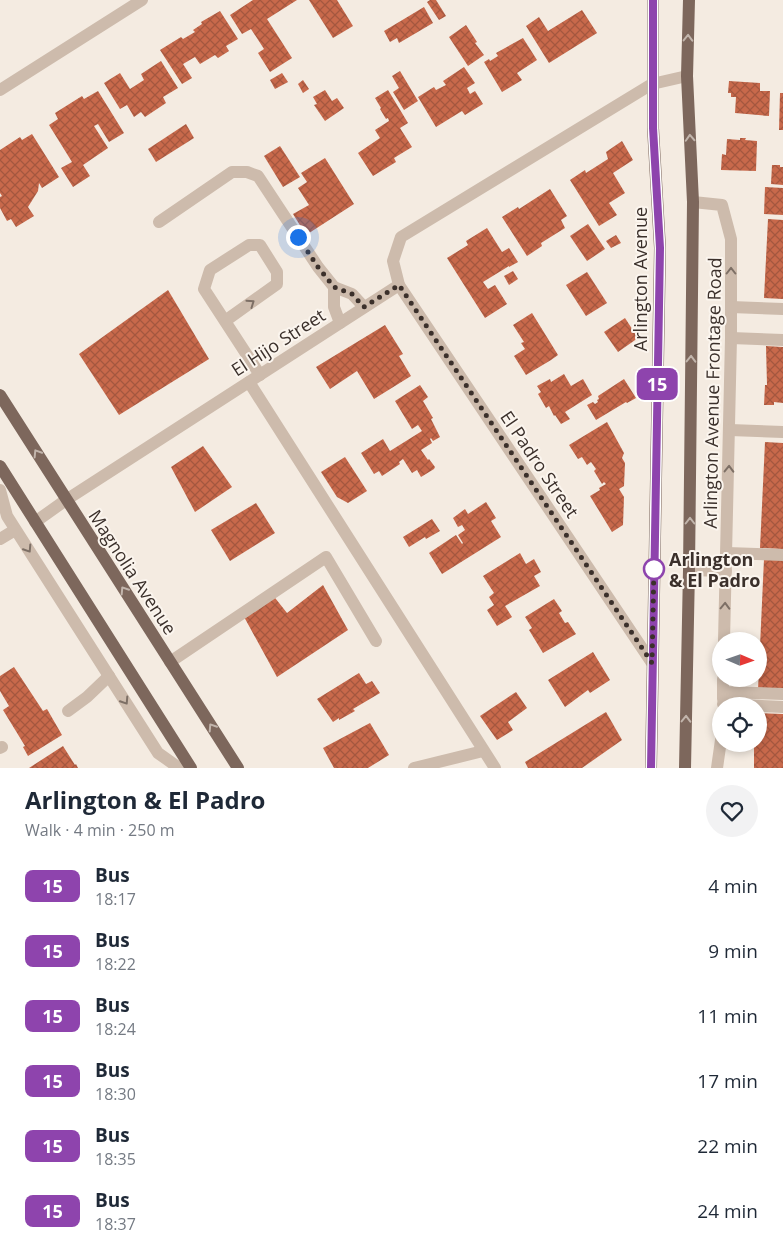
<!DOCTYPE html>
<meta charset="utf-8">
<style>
body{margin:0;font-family:"Open Sans",sans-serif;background:#f2f2f3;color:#1f2937;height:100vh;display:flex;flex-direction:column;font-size:19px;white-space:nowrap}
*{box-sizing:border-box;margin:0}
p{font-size:16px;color:#747a83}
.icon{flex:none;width:28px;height:28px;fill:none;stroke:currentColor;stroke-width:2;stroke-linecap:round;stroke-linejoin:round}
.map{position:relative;height:768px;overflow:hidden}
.details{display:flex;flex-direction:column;background:#fff;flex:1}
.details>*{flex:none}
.badge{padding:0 10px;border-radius:8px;font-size:18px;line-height:32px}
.needle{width:32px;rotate:92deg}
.buttons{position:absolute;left:712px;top:632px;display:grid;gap:10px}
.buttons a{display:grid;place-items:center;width:55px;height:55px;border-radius:50%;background:#fff;box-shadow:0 2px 8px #0003;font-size:25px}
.you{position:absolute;width:25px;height:25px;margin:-12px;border:4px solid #fff;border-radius:50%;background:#1a73e8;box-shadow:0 0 0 8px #1a73e833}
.map>.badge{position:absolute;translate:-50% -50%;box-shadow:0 0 0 2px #fff}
.round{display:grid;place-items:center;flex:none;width:52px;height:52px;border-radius:26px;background:#f2f2f3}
.overview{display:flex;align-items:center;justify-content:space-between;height:85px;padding:0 25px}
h1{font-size:24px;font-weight:700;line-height:38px}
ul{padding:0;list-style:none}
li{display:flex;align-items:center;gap:15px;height:65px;padding:0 25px}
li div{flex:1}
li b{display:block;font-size:19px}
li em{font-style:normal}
li .badge{min-width:55px;font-weight:700;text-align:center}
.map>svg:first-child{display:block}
.building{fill:url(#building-cross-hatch)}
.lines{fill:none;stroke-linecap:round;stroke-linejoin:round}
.minor{stroke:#cdbbac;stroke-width:12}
.major{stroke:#7d675c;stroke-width:12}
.oneway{stroke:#c2b5ac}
.oneway2{stroke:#7d6f65}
.line-casing{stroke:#fff;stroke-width:11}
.line{stroke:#8e44ad;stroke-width:8}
.walk{stroke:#3b302b;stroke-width:5;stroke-dasharray:0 9}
.stop-dot{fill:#fff;stroke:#8e44ad;stroke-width:2.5}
.labels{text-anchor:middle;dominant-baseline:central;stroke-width:4;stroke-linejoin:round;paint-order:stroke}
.street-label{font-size:18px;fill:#3b302b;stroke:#fbf5ee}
.stop-label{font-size:18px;font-weight:bold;fill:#3b302b;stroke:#fbf5ee;text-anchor:start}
</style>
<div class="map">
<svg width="783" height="768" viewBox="0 0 783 768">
<defs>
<pattern id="building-cross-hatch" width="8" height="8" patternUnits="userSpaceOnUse" patternTransform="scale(1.25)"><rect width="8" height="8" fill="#c8694b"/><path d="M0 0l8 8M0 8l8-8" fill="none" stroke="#a4573f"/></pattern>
</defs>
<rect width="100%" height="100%" fill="#f4ebe1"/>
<g class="building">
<path d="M253 0H297L267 19 292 58 270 72 258 53 264 49 251 29 242 34 230 15Z"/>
<path d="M309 0H337L353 26 333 38Z"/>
<path d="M430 0H436L446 16 439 20 427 2Z"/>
<path d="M424 7 433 23 399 43 397 38 390 42 384 31Z"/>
<path d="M582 10 597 33 549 63 526 26 539 17 548 31Z"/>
<path d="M220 11 238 39 226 46 229 51 218 58 215 55 200 64 195 57 183 64 192 78 182 84 160 50 181 37 183 39 195 32 193 30 202 24 201 22Z"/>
<path d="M466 25 477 42 475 43 484 55 468 66 449 37Z"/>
<path d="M523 38 537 60 517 73 522 80 502 92 484 62 489 59 490 61 498 56 496 53Z"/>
<path d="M161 61 178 88 163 97 166 103 145 117 141 112 134 117 127 105 120 109 104 83 120 73 130 89 144 80 141 74Z"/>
<path d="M464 67 475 83 467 88 470 94 475 91 483 104 465 115 462 111 436 127 418 97 434 87 436 90 446 85 443 81Z"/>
<path d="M400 71 418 101 404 110 393 92 399 88 392 76Z"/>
<path d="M282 73 288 82 275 89 270 80Z"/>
<path d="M303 80 309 89 303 93 298 84Z"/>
<path d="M729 81 760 83V91H770L769 116 735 113 736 97H731V93H728Z"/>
<path d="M325 90 332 101 337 98 344 108 325 121 314 105 317 104 313 97Z"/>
<path d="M388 90 408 123 400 128 412 147 394 158 396 162 373 176 358 153 380 138 375 130 389 121 388 118 386 119 380 109 381 108 375 98Z"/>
<path d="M98 91 124 133 109 142 98 124 94 126 108 148 83 165 90 176 73 187 61 168 72 162 49 125 58 119 55 113 82 96 84 99Z"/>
<path d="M780 93H783V130H779Z"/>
<path d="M186 124 194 138 156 162 148 149Z"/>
<path d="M32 134 59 177 42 188 39 183 38 191 28 207 34 216 16 227 11 219 7 221 0 208V197L2 196 0 193V150L20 137 22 140Z"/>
<path d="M740 138H746L745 140 757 141 756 171 721 170 722 154 726 155 727 139 740 140Z"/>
<path d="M622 141 633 160 613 173 625 193 609 203 617 215 599 226 570 180 585 170 586 173 608 159 606 152Z"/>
<path d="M280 146 300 177 283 187 264 156Z"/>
<path d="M325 158 354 204 306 235 293 214 309 205 298 188 307 182 301 173Z"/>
<path d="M772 165H780V167H783V185L771 184Z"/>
<path d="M765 187 783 188V215L764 214Z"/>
<path d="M550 189 567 216 561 220 565 228 541 243 542 246 527 256 502 217 518 207 519 209Z"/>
<path d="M768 219 783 220V299L764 298Z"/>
<path d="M588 224 605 249 587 261 570 236Z"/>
<path d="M487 228 502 252 509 248 518 262 509 267V266L483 282 488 289 495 285 507 304 485 318 447 258 468 245 466 241Z"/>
<path d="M616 235 621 243 611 248 606 241Z"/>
<path d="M513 271 518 279 509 285 504 276Z"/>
<path d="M587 272 607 303 586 316 566 285Z"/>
<path d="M168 290 209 359 119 415 79 354Z"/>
<path d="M532 313 558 355 551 360 526 375 514 356 525 349 521 343 524 342 513 325Z"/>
<path d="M625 318 638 338 618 352 604 332Z"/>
<path d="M385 325 403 354 399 356 411 376 374 399 357 371 330 389 316 367Z"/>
<path d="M766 346 783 347V403L774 402V405H764L765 385H767Z"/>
<path d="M564 374 571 386 583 379 592 395 565 412 570 419 561 424 555 415 554 416 549 406 546 408 538 394 541 392 537 386 550 379 551 382Z"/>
<path d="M624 379 636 398 627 403 626 402 596 420 587 405 593 402 595 404 598 402 597 400 599 399 598 396Z"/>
<path d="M420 385 428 397 423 401 433 418 431 419 440 437 433 441 431 438 430 439 432 443 421 450 428 460 429 459 435 467 434 469 421 477 417 470 412 473 403 459 399 462 400 464 382 476 379 471 374 474 361 453 383 439 390 451 422 431 418 425 412 429 395 401Z"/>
<path d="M607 422 624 453 622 458 625 463 624 486 619 489 624 497 623 525 612 532 590 496 600 490 599 488 606 484 604 482 602 484 594 471 596 469 591 462 587 465 582 457 578 459 569 445Z"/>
<path d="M765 442 783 443V549L760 548Z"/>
<path d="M203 446 232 487 195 512 171 467Z"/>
<path d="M345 457 367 491 348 503 337 497 321 472Z"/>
<path d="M486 502 496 518 491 521 501 537 442 574 429 553 456 535 462 544 463 543 458 535 465 530 462 525 458 527 453 518 465 509 468 514Z"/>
<path d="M256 503 275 533 230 561 211 530Z"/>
<path d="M432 519 440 531 426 539 425 537 409 547 403 537Z"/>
<path d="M520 553 526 564 534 559 541 572 534 576 540 586 505 606 512 617 497 626 487 610 494 605 489 597 494 593 483 576Z"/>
<path d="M764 559 783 560V691L758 690Z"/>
<path d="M323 585 348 630 277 677 243 615 272 594 287 613Z"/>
<path d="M554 599 562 611 559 613 565 623 568 622 576 634 543 653 529 630 532 628 525 617Z"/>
<path d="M593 652 610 680 590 693 588 690 565 707 548 680Z"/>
<path d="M14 667 43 711 47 709 62 735 28 756 23 747 25 746 3 710 9 706 0 691V676Z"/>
<path d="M359 673 366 684 372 681 380 693 353 709 355 711 339 720V718L333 722 317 699Z"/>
<path d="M516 692 527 708 508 722 513 730 497 740 480 716Z"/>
<path d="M606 712 622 740 582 768H528L525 762Z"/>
<path d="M759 713 783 714V768H754V744H759Z"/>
<path d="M370 723 389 755 368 768H334L323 748Z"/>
<path d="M63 746 75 765 76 764 78 768H29Z"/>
</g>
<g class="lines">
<g class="minor">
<path d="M0 90 142 0"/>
<path d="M693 202 722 205 731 239V338L724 641"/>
<path d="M159 222 232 172H247L258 176 318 267 334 287"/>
<path d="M731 307 783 309"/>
<path d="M225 321 277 284V272L260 245H249L210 270 204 289 260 375"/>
<path d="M340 323 334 307V287L352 294 364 307"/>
<path d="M731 338 783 340"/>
<path d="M249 382 495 768"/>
<path d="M730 430 783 432"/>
<path d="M0 490 7 516 158 753 179 768"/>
<path d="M35 522 66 500 399 285"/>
<path d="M0 539 15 530"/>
<path d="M727 553 783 555"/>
<path d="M689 570 726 571"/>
<path d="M170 662 326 557 376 641"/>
<path d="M652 663 399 285 393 261 401 237 652 84 687 76"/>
<path d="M723 692 783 694"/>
<path d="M723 699V679"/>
<path d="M723 704 783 707"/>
<path d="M68 711 87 697 109 676"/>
<path d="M0 748 2 747"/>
<path d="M414 768 483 751"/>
<path d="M717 768 721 740"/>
</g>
<g class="major">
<path d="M0 395 238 768"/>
<path d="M0 466 191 768"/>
<path d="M651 768 660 248 653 128V0"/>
<path d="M685 768 689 570 693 202 687 76 689 0"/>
</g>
</g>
<defs><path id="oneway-chevron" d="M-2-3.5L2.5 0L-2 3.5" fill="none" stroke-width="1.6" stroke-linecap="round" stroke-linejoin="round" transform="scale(1.25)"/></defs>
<g class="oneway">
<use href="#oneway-chevron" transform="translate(688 38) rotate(-89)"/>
<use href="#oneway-chevron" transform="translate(690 138) rotate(-93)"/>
<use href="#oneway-chevron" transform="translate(691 359) rotate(-89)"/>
<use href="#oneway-chevron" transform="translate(37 453) rotate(-122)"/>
<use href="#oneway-chevron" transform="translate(690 521) rotate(-90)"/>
<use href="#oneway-chevron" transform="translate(124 590) rotate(-123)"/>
<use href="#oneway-chevron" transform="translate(686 719) rotate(-89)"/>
<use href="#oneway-chevron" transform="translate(212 727) rotate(-123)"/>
</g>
<g class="oneway2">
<use href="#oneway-chevron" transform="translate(731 271) rotate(-90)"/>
<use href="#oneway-chevron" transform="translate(251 303) rotate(-35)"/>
<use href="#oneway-chevron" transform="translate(729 469) rotate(-89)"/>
<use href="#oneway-chevron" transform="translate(28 549) rotate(57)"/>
<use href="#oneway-chevron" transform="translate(725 606) rotate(-88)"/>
<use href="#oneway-chevron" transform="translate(125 701) rotate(57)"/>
</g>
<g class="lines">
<defs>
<path id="line" d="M651 768 660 248 653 128V0"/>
</defs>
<use href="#line" class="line-casing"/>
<use href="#line" class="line"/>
<path class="walk" d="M298 237 318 267 334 287 352 294 364 307 399 285 652 663 654 564V569"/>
</g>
<circle class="stop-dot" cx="654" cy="569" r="10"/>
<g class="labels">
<g class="street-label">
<text transform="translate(640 279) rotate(-90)">Arlington Avenue</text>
<text transform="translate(278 342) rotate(-33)">El Hijo Street</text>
<text transform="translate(712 393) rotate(-89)">Arlington Avenue Frontage Road</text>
<text transform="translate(540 464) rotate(56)">El Padro Street</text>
<text transform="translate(133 572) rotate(57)">Magnolia Avenue</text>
</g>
<g class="stop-label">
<text x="669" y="559">Arlington<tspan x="669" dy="21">&amp; El Padro</tspan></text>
</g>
</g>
</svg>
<div class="buttons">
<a><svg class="needle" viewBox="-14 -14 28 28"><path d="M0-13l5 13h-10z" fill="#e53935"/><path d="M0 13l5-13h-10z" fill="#747a83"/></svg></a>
<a><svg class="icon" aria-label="locate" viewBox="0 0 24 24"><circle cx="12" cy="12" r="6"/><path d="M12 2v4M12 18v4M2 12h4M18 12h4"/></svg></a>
</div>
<div class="you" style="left:298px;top:237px"></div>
<b class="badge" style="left:657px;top:384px;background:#8e44ad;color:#fff">15</b>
</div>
<section class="details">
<div class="overview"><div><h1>Arlington &amp; El Padro</h1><p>Walk · 4 min · 250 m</p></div><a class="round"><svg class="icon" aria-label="heart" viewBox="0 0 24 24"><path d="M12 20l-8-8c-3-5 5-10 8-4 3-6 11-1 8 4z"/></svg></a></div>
<ul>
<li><span class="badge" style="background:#8e44ad;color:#fff">15</span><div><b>Bus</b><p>18:17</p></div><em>4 min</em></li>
<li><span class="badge" style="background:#8e44ad;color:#fff">15</span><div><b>Bus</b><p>18:22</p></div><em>9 min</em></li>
<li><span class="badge" style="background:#8e44ad;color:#fff">15</span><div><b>Bus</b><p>18:24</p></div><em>11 min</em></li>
<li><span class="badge" style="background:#8e44ad;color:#fff">15</span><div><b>Bus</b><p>18:30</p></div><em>17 min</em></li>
<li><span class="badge" style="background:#8e44ad;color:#fff">15</span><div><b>Bus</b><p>18:35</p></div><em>22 min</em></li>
<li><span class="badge" style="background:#8e44ad;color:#fff">15</span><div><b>Bus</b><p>18:37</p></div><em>24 min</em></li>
</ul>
</section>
